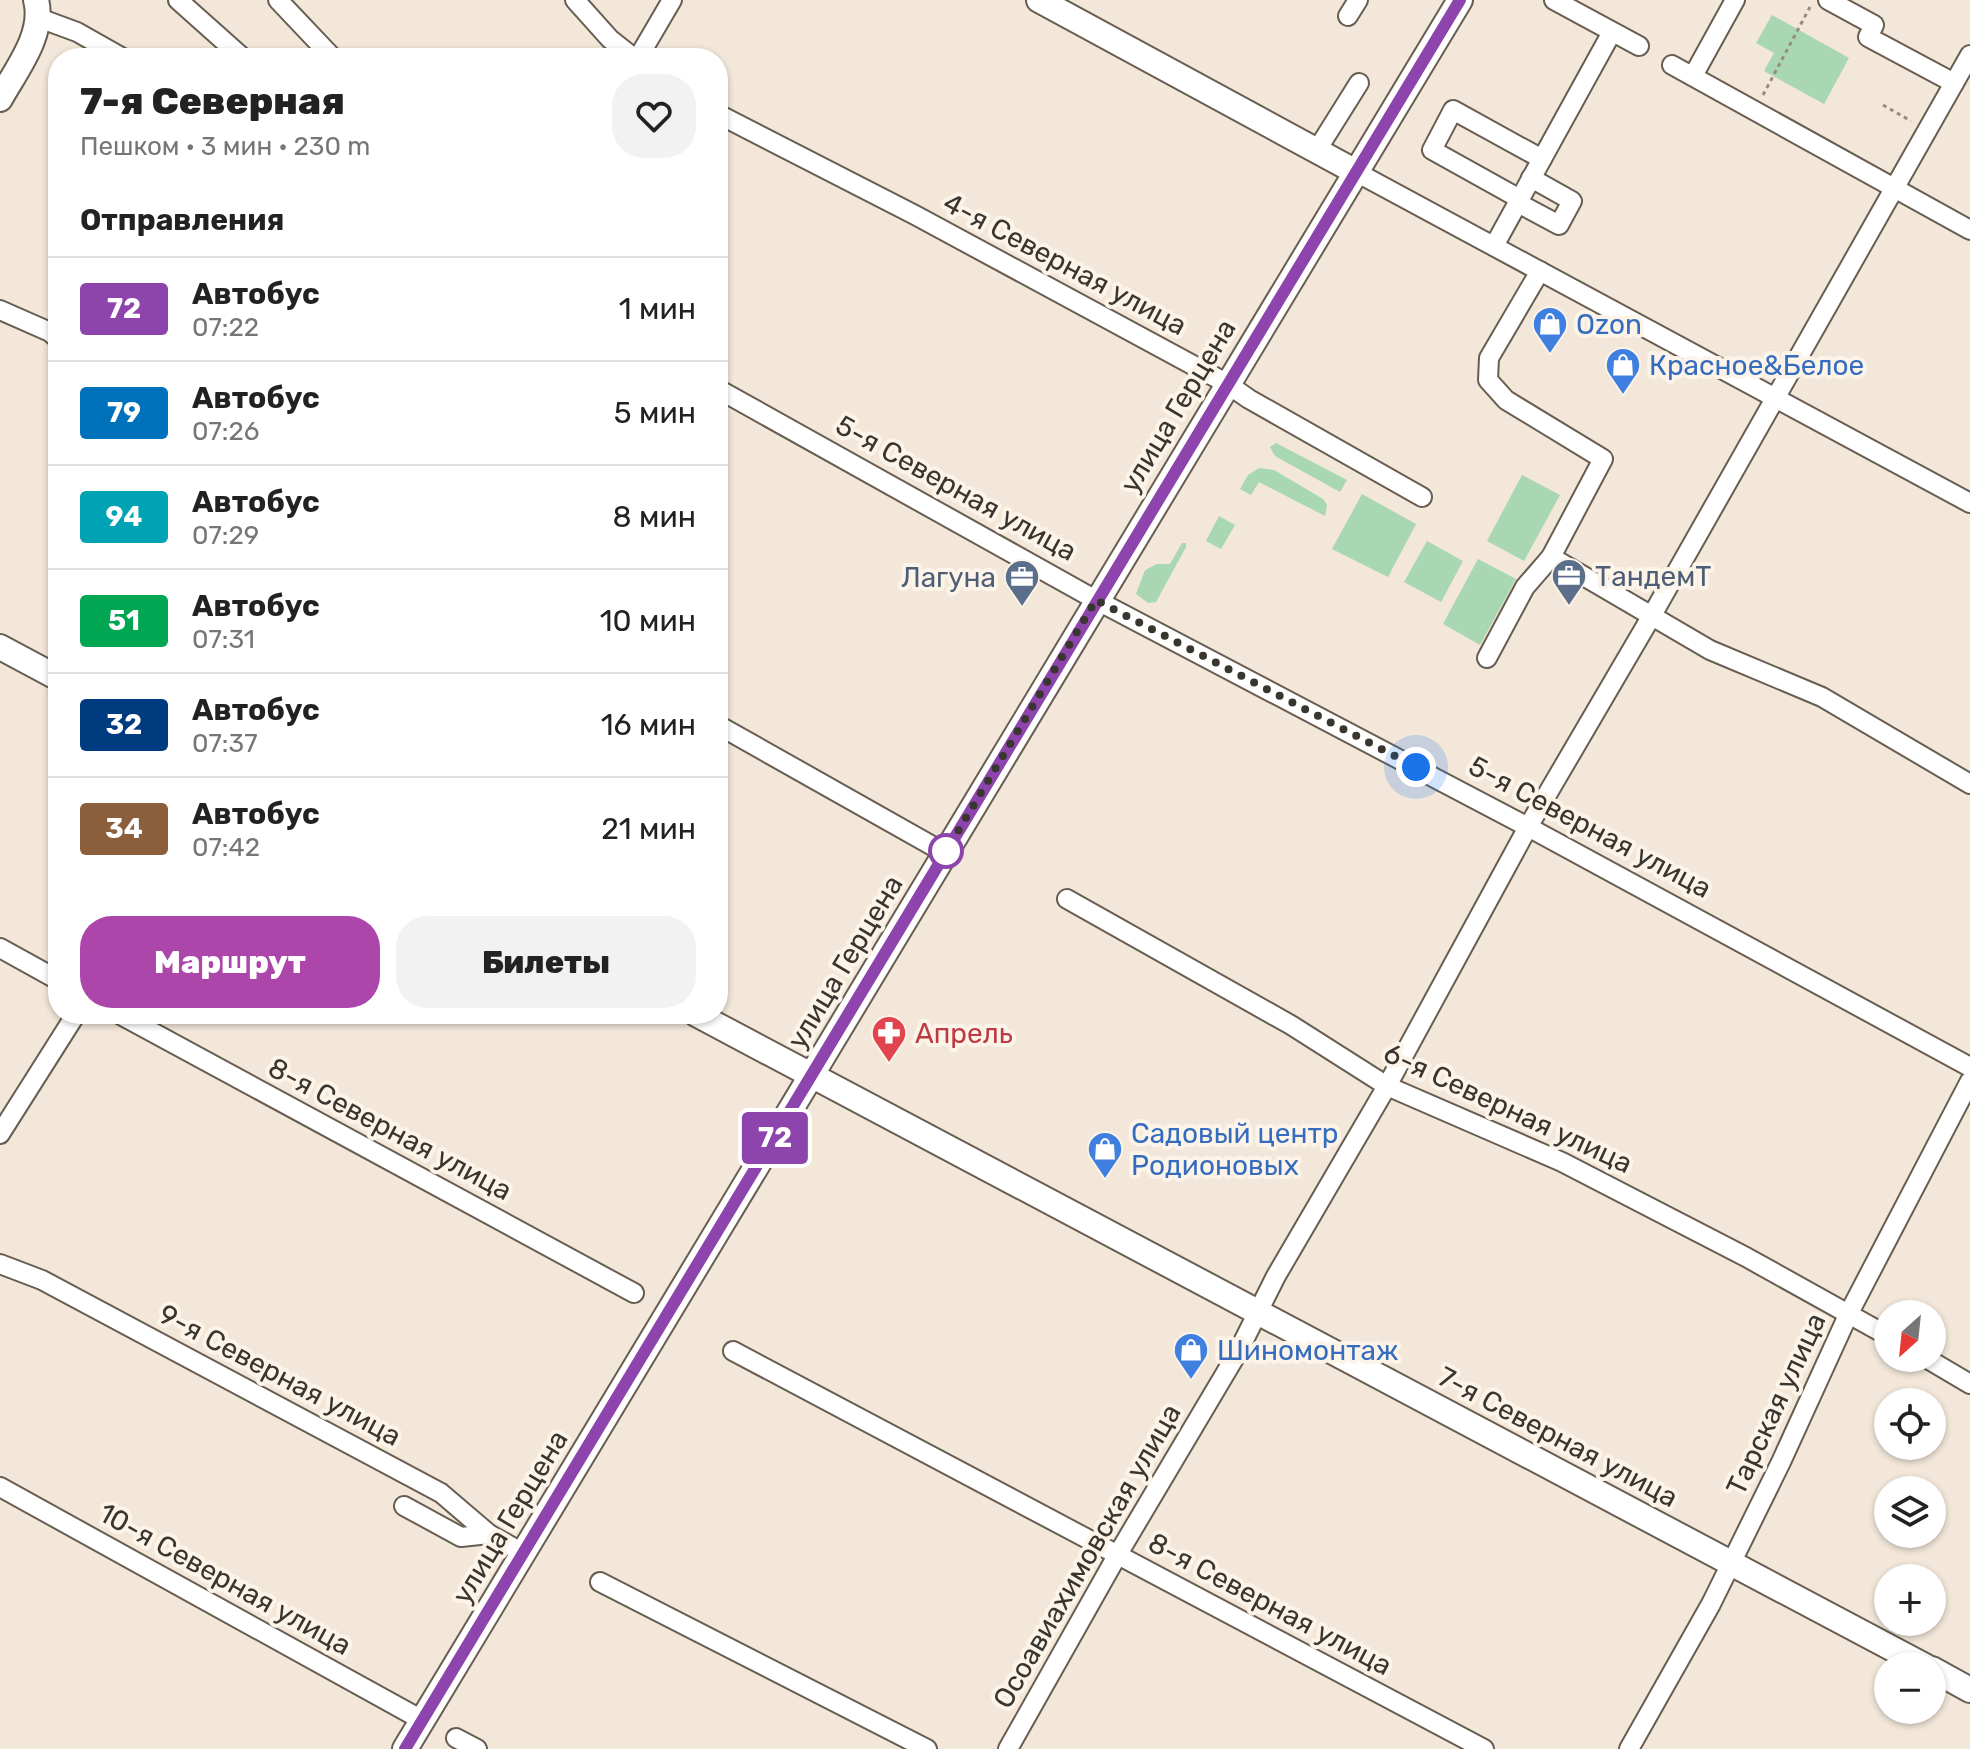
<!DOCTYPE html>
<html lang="ru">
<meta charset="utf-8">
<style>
body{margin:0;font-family:Rubik,sans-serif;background:#f2f2f2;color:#222;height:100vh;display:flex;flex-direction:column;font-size:30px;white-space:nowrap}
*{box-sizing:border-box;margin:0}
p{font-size:26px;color:#767676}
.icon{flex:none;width:44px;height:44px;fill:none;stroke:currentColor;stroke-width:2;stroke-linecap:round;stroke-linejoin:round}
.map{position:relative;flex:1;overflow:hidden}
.drawer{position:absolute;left:48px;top:48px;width:680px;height:976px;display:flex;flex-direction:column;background:#fff;border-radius:32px;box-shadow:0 2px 6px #0004}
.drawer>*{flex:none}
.badge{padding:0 16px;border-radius:6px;font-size:28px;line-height:52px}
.needle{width:52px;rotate:207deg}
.tools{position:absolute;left:1874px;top:1300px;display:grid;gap:16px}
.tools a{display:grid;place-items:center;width:72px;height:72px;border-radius:50%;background:#fff;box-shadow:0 2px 6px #0004;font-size:40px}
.you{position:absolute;width:40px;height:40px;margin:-20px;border:6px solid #fff;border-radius:50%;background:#1a73e8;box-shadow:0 0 0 12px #1a73e833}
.map>.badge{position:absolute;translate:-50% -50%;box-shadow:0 0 0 4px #fff}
h2{padding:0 32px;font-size:30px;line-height:72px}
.round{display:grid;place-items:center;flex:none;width:84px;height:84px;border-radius:32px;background:#f2f2f2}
.headline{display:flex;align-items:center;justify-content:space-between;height:136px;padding:0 32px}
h1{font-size:38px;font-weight:800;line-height:60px}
.action{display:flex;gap:16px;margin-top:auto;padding:16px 32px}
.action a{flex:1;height:92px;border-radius:32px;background:#ad46aa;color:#fff;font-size:32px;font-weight:800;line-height:92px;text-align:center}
.action a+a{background:#f2f2f2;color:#222}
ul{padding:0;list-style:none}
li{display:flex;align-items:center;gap:24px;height:104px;padding:0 32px;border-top:2px solid #e0e0e0}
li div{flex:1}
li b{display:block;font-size:30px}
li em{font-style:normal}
li .badge{min-width:88px;font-weight:700;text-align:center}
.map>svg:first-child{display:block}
.green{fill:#a8d7b1}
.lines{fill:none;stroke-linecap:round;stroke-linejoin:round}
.minor-casing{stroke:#675d51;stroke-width:22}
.major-casing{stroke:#675d51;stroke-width:28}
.path{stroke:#958d83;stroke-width:3;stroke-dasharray:4 4;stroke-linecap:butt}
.minor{stroke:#fff;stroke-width:18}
.major{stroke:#fff;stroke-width:24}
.line-casing{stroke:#fff;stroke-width:18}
.line{stroke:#8e44ad;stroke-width:12}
.walk{stroke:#39352f;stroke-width:8;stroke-dasharray:0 14.4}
.stop-dot{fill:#fff;stroke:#8e44ad;stroke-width:4}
.labels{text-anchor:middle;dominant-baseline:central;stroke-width:8;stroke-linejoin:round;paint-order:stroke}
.street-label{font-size:28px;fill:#39352f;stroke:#fdf4e9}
.shop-label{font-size:28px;fill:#366cbe;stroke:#fdf4e9;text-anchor:start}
.service-label{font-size:28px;fill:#4e5e75;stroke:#fdf4e9;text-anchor:start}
.health-label{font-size:28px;fill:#be3a42;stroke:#fdf4e9;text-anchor:start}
</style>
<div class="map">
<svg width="1970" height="1749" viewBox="0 0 1970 1749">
<rect width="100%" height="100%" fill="#f2e7d9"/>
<g class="green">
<path d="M1772 15 1849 58 1824 104 1764 71 1774 53 1756 43Z"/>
<path d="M1276 443 1347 480 1340 492 1275 456 1270 447Z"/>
<path d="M1259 468 1274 470 1323 499 1327 505 1325 516 1259 482 1251 495 1240 489 1248 475Z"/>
<path d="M1522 475 1560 495 1524 561 1487 541Z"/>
<path d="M1362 494 1416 524 1388 577 1332 549Z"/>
<path d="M1219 516 1235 525 1221 549 1206 541Z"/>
<path d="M1427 541 1463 561 1441 602 1404 582Z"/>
<path d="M1182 543H1186V547L1156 602 1148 603 1136 594 1145 570 1157 564H1170Z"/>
<path d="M1478 559 1516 579 1480 645 1443 624Z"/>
</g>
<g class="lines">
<defs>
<g id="minor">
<path d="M178 0 243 58"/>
<path d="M278 0 333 58"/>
<path d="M575 0 610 39 634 58"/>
<path d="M1554 0 1639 46"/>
<path d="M1828 0 1874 25 1868 37 1954 83"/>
<path d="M1348 16 1358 0"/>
<path d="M39 18 77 32 123 58"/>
<path d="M638 58 672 0"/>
<path d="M1672 65 1970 230"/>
<path d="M1693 76 1735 0"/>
<path d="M718 114 915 215 1226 383 1249 399 1422 497"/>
<path d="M1317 150 1359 83"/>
<path d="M1356 172 1970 503"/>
<path d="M1520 199 1432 150 1453 110 1542 159"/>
<path d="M1518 203 1559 225 1572 201 1531 178"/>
<path d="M1494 246 1612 32"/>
<path d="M1540 271 1489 358 1488 380 1506 400 1603 459 1551 557 1710 650 1822 697 1970 784"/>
<path d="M0 310 50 332 58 339"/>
<path d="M718 389 1096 600 1528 827 1970 1067"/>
<path d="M1487 658 1525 587 1551 557"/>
<path d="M718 725 945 853"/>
<path d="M1067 899 1291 1025 1387 1086 1562 1162 1746 1257 1888 1336"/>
<path d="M0 948 58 980"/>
<path d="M119 1014 634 1293"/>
<path d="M0 1134 76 1014"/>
<path d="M0 1264 42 1280 441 1493 489 1534 523 1553"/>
<path d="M733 1351 1484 1749"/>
<path d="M1926 1358 1970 1384"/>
<path d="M0 1487 422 1720"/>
<path d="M404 1506 461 1537 489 1534"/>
<path d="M600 1582 927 1749"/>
<path d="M456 1738 477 1749"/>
<path d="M1008 1749 1118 1554 1238 1352 1276 1276 1387 1086 1528 827 1651 617 1970 55"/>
<path d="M1629 1749 1711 1604 1781 1462 1849 1313 1970 1081"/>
</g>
<g id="major">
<path d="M1039 0 1356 172"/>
<path d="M0 99C16 70 45 34 36 0"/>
<path d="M0 647 58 678"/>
<path d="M696 1014 1925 1666"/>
<path d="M1932 1669 1970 1690"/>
<path d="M405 1749 1460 0"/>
</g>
</defs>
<use href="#minor" class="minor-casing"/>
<use href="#major" class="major-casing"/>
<g class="path">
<path d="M1763 95 1810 7"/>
<path d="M1883 105 1911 121"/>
</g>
<use href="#minor" class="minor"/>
<use href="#major" class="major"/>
</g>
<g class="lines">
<defs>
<path id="line" d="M405 1749 1460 0"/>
</defs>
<use href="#line" class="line-casing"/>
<use href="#line" class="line"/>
<path class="walk" d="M946 851 945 853 1096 600 1416 767"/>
</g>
<defs>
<symbol id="shop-pin" viewBox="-11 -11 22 30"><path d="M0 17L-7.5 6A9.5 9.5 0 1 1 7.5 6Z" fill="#3f7fe0" stroke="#fdf4e9"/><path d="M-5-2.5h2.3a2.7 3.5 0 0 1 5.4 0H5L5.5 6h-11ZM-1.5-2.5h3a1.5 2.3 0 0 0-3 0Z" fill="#fff"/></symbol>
<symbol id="office-pin" viewBox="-11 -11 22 30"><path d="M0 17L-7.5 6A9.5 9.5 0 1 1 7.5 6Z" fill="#5c6f8a" stroke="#fdf4e9"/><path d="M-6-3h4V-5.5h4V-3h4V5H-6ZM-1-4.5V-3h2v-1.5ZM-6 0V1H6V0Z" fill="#fff"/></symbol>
<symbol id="pharmacy-pin" viewBox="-11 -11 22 30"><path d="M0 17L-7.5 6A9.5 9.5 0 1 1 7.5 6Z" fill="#e0444e" stroke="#fdf4e9"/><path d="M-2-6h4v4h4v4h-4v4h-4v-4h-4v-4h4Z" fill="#fff"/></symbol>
</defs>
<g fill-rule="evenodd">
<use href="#shop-pin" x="1530" y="304" width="40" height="54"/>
<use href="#shop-pin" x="1603" y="345" width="40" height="54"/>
<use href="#office-pin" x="1549" y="556" width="40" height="54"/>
<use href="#office-pin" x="1002" y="557" width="40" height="54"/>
<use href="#pharmacy-pin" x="869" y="1013" width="40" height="54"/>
<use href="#shop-pin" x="1085" y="1129" width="40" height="54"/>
<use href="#shop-pin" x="1171" y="1330" width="40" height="54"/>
</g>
<circle class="stop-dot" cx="946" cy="851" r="16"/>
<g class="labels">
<g class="street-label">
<text transform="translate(1065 264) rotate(28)">4-я Северная улица</text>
<text transform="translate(1178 406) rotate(-59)">улица Герцена</text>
<text transform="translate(956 488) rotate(29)">5-я Северная улица</text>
<text transform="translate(1590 827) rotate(28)">5-я Северная улица</text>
<text transform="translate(845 962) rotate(-59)">улица Герцена</text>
<text transform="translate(1508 1108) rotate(25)">6-я Северная улица</text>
<text transform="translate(390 1129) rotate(28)">8-я Северная улица</text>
<text transform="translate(280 1375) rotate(28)">9-я Северная улица</text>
<text transform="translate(1776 1404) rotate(-65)">Тарская улица</text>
<text transform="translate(1558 1437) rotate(28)">7-я Северная улица</text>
<text transform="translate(510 1517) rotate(-59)">улица Герцена</text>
<text transform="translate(1087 1556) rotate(-60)">Осоавиахимовская улица</text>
<text transform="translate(225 1579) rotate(29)">10-я Северная улица</text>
<text transform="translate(1270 1604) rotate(28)">8-я Северная улица</text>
</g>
<g class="shop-label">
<text x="1576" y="324">Ozon</text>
<text x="1649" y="365">Красное&amp;Белое</text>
<text x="1131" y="1133">Садовый центр<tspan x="1131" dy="32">Родионовых</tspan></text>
<text x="1217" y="1350">Шиномонтаж</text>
</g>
<g class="service-label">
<text x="1595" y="576">ТандемТ</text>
<text x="996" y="577" text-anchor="end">Лагуна</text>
</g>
<g class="health-label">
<text x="915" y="1033">Апрель</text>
</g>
</g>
</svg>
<div class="tools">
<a><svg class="needle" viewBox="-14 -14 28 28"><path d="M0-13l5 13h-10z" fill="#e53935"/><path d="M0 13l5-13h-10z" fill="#767676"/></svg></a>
<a><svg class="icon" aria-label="locate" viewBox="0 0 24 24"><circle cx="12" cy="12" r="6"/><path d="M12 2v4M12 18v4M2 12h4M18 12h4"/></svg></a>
<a><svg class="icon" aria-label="layers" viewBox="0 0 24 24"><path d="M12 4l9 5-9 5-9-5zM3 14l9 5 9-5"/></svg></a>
<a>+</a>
<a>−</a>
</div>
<div class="you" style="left:1416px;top:767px"></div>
<b class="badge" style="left:775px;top:1138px;background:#8e44ad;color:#fff">72</b>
<section class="drawer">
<div class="headline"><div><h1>7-я Северная</h1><p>Пешком · 3 мин · 230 m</p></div><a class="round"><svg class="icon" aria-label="heart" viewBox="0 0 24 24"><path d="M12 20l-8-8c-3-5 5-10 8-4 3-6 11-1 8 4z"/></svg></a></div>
<h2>Отправления</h2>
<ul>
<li><span class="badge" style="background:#8e44ad;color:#fff">72</span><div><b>Автобус</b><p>07:22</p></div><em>1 мин</em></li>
<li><span class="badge" style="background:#0072bc;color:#fff">79</span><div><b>Автобус</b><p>07:26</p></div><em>5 мин</em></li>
<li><span class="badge" style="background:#00a3b4;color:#fff">94</span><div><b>Автобус</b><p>07:29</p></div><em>8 мин</em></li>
<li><span class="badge" style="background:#00a651;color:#fff">51</span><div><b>Автобус</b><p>07:31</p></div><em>10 мин</em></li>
<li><span class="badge" style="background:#003b80;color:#fff">32</span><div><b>Автобус</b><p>07:37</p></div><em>16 мин</em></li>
<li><span class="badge" style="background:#8b5e3c;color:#fff">34</span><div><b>Автобус</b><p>07:42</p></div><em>21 мин</em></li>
</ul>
<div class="action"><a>Маршрут</a><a>Билеты</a></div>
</section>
</div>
